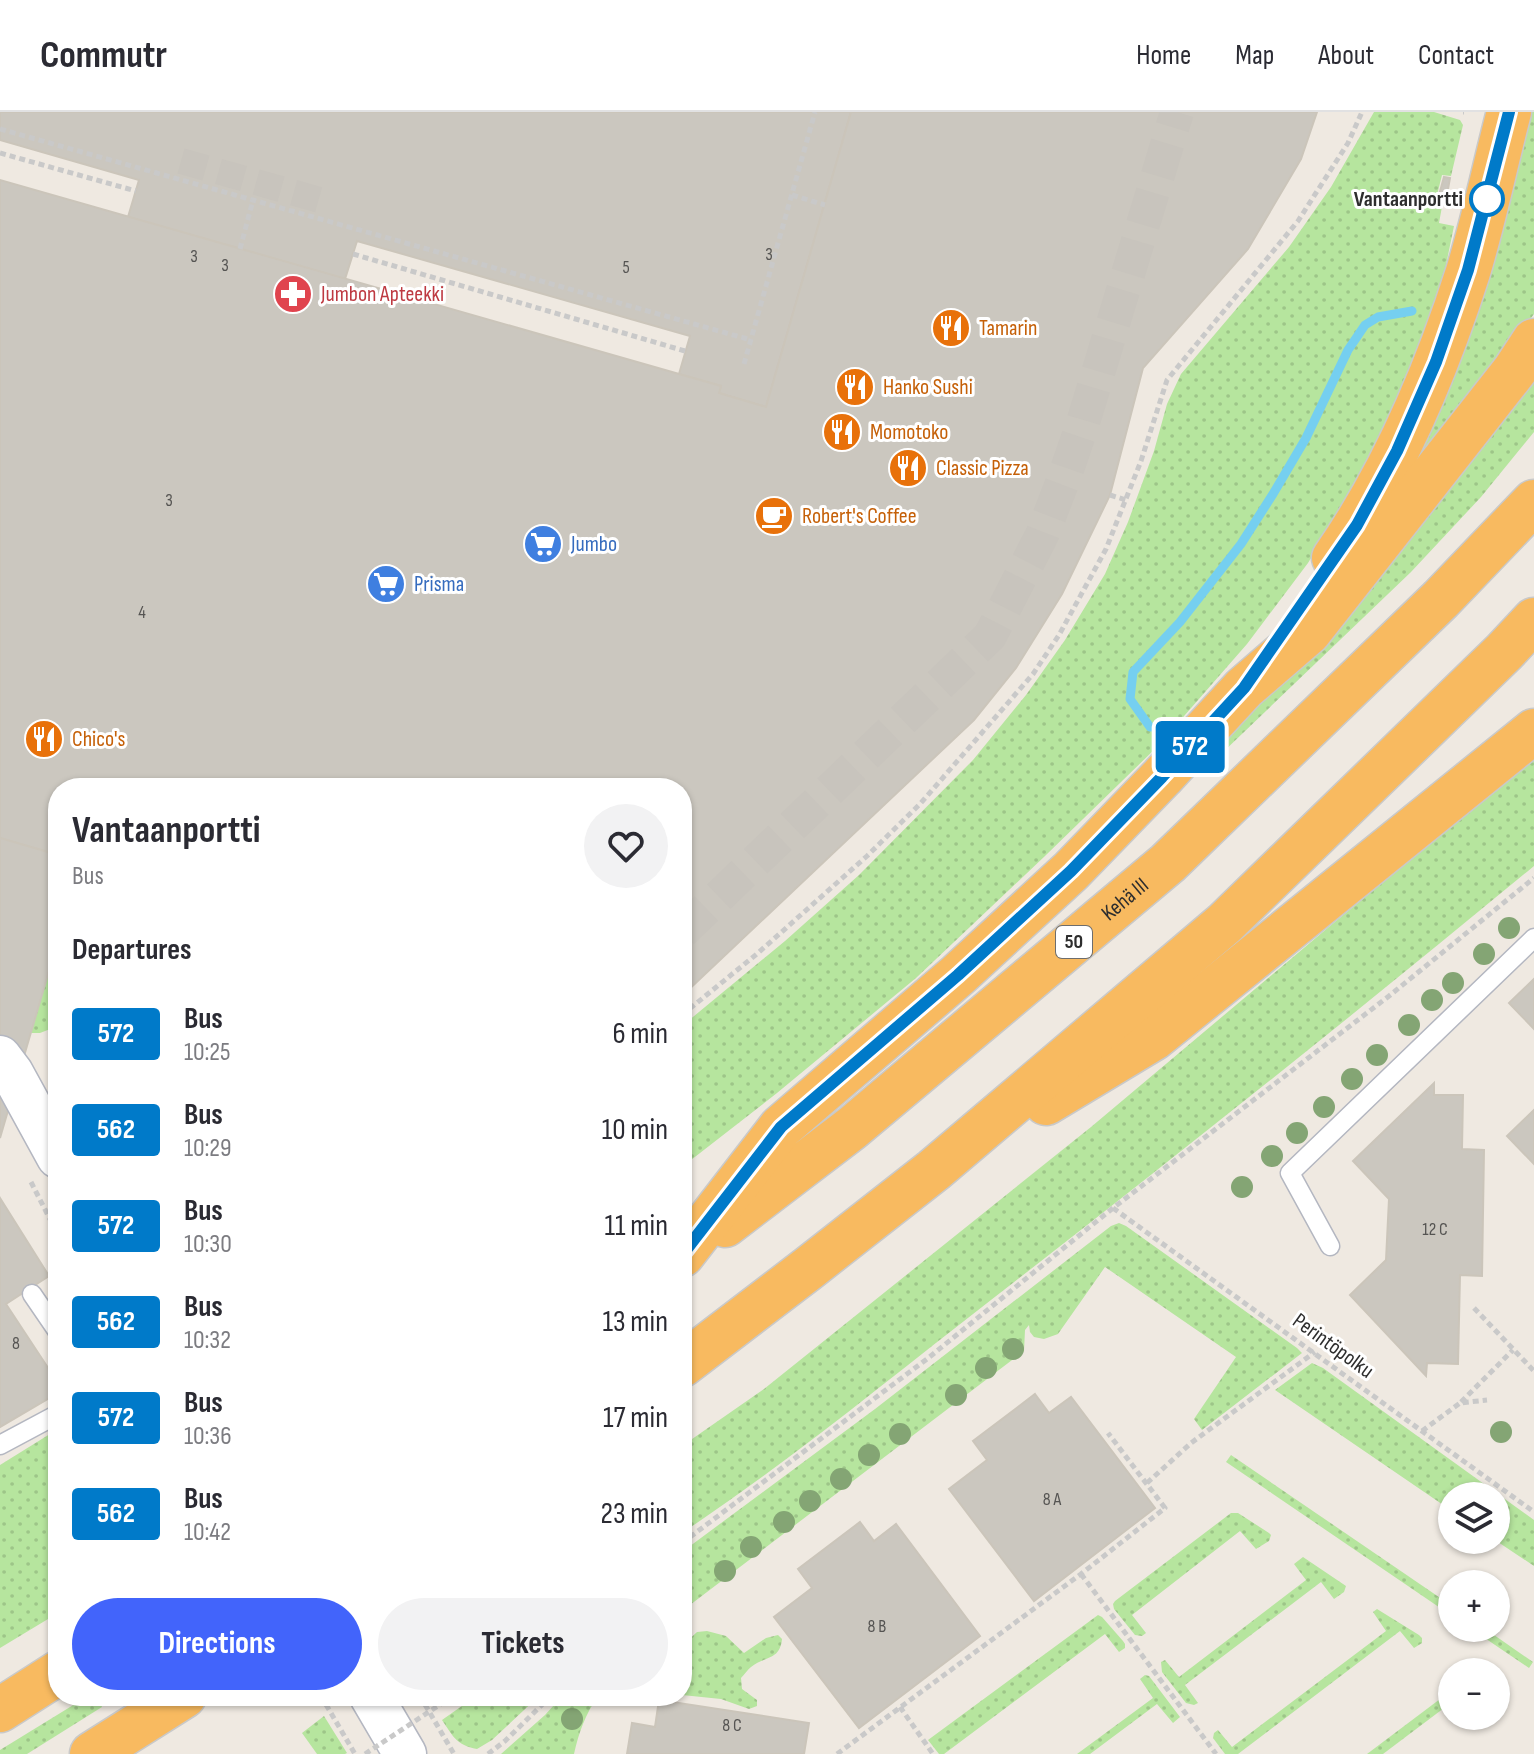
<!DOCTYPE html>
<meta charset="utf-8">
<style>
body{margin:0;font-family:"Sofia Sans Condensed",sans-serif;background:#f2f2f3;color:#2b2b33;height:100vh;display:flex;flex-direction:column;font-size:30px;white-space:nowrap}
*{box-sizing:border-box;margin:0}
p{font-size:26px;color:#7c7c81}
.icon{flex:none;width:44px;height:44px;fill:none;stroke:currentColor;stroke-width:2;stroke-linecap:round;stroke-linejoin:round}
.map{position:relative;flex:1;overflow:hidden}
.panel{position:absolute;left:48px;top:666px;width:644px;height:928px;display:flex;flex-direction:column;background:#fff;border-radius:32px;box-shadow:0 2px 6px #0004}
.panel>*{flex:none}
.badge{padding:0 16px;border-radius:6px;font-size:28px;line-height:52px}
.buttons{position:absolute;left:1438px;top:1370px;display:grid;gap:16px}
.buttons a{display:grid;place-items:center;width:72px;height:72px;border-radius:50%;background:#fff;box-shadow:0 2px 6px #0004;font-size:40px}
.map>.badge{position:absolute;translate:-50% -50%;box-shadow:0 0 0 4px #fff}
h2{padding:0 24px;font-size:30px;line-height:72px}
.round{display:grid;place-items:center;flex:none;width:84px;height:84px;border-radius:42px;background:#f2f2f3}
.overview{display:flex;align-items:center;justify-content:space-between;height:136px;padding:0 24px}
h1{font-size:38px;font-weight:700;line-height:60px}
.primary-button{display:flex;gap:16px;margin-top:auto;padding:16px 24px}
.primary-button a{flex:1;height:92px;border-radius:48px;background:#4264fb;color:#fff;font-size:32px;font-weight:700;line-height:92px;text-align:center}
.primary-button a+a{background:#f2f2f3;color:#2b2b33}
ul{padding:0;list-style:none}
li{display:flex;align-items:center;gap:24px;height:96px;padding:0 24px}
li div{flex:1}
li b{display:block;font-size:30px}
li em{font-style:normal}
li .badge{min-width:88px;font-weight:700;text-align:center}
header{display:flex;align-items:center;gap:48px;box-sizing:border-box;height:112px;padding:0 40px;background:#fff;border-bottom:2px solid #e1e1e2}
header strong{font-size:38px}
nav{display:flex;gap:44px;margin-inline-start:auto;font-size:28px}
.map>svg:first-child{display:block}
.grass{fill:url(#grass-dots)}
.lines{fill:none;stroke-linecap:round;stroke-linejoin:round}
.stream{stroke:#75cff0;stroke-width:9}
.building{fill:#cbc7bf;stroke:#cbc5ba;stroke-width:2}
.pedestrian-tunnel{stroke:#c8c4bd;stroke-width:26;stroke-dasharray:26 13;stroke-linecap:butt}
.minor-tunnel{stroke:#c8c4bd;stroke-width:34;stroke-dasharray:34 17;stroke-linecap:butt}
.service-casing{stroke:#b4b7c1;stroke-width:21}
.tertiary-casing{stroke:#b4b7c1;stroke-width:45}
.trunk-casing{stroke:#c9c9c9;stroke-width:47}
.path{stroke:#c9c9c9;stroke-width:5;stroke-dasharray:6 4;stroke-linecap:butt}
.service{stroke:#fff;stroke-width:18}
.tertiary{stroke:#fff;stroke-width:42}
.trunk{stroke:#f8ba60;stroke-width:44}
.path-bridge{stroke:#c9c9c9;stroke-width:5;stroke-dasharray:6 4;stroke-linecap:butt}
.tree{fill:#84a574}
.line-casing{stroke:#fff;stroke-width:18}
.line{stroke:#007ac9;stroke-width:12}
.stop-dot{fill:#fff;stroke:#007ac9;stroke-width:4}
.labels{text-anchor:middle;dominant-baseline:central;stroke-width:6;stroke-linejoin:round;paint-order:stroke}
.number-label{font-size:18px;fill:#555452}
.shield{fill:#fff;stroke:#6d6d6d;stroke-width:2}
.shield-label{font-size:20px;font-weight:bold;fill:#2e2e2e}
.stop-label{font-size:22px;font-weight:bold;fill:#2e2e2e;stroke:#fff;text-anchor:end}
.health-label{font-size:22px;fill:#be3a42;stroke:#fff;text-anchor:start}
.food-label{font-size:22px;fill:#c56008;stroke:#fff;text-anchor:start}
.shop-label{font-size:22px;fill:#366cbe;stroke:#fff;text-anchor:start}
.street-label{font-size:22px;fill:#2e2e2e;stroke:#fff}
</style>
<header>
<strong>Commutr</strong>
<nav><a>Home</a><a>Map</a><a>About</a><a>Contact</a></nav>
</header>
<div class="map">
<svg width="1534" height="1642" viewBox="0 0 1534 1642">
<defs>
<pattern id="grass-dots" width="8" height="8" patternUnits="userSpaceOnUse" patternTransform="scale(2)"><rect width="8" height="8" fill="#b6e59e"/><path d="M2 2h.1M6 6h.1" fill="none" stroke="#9dc588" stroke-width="1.8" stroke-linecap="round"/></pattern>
</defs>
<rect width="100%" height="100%" fill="#efe9e1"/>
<g class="grass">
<path d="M1374 0H1434L1460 8 1463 13 1451 64 1442 63 1436 87 1443 89 1439 111 1454 114 1438 192 1380 332 1308 451 1247 532 1157 635 1045 744 916 866 777 981 682 1055V914L785 829 859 763 973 648 1026 583 1065 528 1105 462 1128 410 1154 339 1167 292 1181 262 1289 135 1331 75Z"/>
<path d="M1527 0H1534V202L1405 374Z"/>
<path d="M1534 255V320L1481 385 1411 460 1220 643 1216 641 1328 516Z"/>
<path d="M1534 646V754C1355 902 1174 1046 991 1188 889 1267 789 1350 682 1421V1334L764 1277 1091 1015 1330 814Z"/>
<path d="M0 845 58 861V914L40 921H22Z"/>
<path d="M1119 1111 1126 1114 1297 1236 1302 1241 1202 1318 1194 1307 1236 1245 1105 1155 1058 1222 1044 1227 1034 1225 1030 1220 1029 1213 1025 1218 1024 1239 682 1499V1440L875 1297 1111 1114Z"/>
<path d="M1312 1251 1323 1256 1534 1408V1454L1495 1428 1496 1384H1452V1399L1275 1278Z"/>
<path d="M58 1317V1501L0 1536V1353Z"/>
<path d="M1231 1343 1452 1494V1504L1226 1350Z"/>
<path d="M1231 1401H1238L1269 1421 1271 1423 1269 1429 1256 1437 1240 1419 1132 1503 1146 1521 1142 1524 1135 1523 1114 1497 1113 1492 1115 1489Z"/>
<path d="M1303 1445 1346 1474 1344 1480 1334 1487 1321 1470 1185 1573 1198 1591 1194 1593 1186 1591 1162 1560 1161 1550 1165 1548 1179 1565 1306 1468 1294 1452Z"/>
<path d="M1377 1497 1419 1523 1422 1526V1531L1414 1536 1400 1519 1238 1642H1225L1213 1626 1214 1621 1218 1618 1232 1635 1386 1519 1373 1500Z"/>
<path d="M1098 1503 1102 1505 1123 1529 1125 1532V1536L1119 1540 1105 1522 944 1642H939L928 1628Z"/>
<path d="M1470 1516H1484L1533 1550 1529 1556Z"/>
<path d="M707 1519 726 1524 744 1541 766 1526 778 1523 782 1527C780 1549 764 1544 751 1555 747 1558 745 1562 741 1566L742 1577 757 1588V1594L749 1597 721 1587 682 1583V1534L697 1520Z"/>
<path d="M1145 1563 1149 1564 1180 1605 1173 1611 1157 1592 1090 1642H1077L1153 1586 1140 1567Z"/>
<path d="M1452 1578V1590L1383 1642H1367Z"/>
<path d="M88 1584 98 1586 102 1595 27 1642H0V1638Z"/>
<path d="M476 1584H539L492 1628 477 1637C456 1633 453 1624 442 1608Z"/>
<path d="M562 1584H598C585 1603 579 1620 574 1642H501L545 1603Z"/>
<path d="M324 1604 347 1641 345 1642H317L302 1621Z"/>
</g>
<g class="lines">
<path class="stream" d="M1150 615 1130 587 1133 560 1180 510 1241 432 1273 382 1306 326 1348 238 1365 213 1378 205 1412 199"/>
</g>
<g class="building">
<path d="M0 0H851L766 295 719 281 721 274 679 262 690 224 357 129 345 167 128 105 139 68 0 28Z"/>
<path d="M851 0H1317L1301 47 1248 137 1143 256 1110 383 1062 482 1016 556 974 608 682 884V676H58V743L0 726V68L721 274 719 281 766 295Z"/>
<path d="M1444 65 1450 66 1446 88 1438 87Z"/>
<path d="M0 726 58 743V828L0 1026Z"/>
<path d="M1534 867V917L1509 891Z"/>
<path d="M1434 971V983H1463L1462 1037 1484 1038 1482 1164 1460 1163 1458 1252 1427 1251 1426 1264 1350 1183 1386 1148 1389 1087 1353 1049Z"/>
<path d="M1534 998V1052L1507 1024Z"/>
<path d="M0 1086 49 1164 6 1192 58 1271V1281L0 1315Z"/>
<path d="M1035 1282 1049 1301 1071 1285 1155 1396 1034 1489 949 1377 987 1348 973 1329Z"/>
<path d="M860 1410 874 1429 896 1412 980 1524 859 1616 774 1505 812 1476 798 1457Z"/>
<path d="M659 1588 809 1611 804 1642H627L632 1611 655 1615Z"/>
</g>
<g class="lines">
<path class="pedestrian-tunnel" d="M181 49 327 90"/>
<path class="minor-tunnel" d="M682 820 990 524 1042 423 1064 366 1082 314 1177 0"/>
<defs>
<g id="service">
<path d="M1330 1134 1290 1061 1534 826"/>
<path d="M32 1182 58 1220"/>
<path d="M0 1333 58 1302"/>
</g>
<g id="tertiary">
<path d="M0 945 12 961 58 1045"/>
<path d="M371 1584 405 1642"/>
</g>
<g id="trunk">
<path d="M1334 446C1394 360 1436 260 1468 160 1484 108 1495 53 1509 0"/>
<path d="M1046 991 1154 926 1534 619"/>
<path id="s1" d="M725 1113 852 1016 1168 751 1441 487 1534 390"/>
<path d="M682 1143 781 1015 958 863 1071 759 1162 665 1244 576 1309 520 1515 258 1534 229"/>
<path d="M682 1253 809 1156 934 1058 1224 812 1504 540 1534 508"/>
<path d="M0 1598 58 1561"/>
<path d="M92 1642 184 1584"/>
</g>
</defs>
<use href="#service" class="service-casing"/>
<use href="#tertiary" class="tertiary-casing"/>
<use href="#trunk" class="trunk-casing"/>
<g class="path">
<path d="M1463 0H1464"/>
<path d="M0 17 751 228"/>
<path d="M0 41 136 79"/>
<path d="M792 83 825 93"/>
<path d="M240 137 253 88"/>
<path d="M353 142 685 239"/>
<path d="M744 252 815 0"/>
<path d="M1110 383 1126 388"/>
<path d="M682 903 758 841 867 744 920 692 1033 562 1059 523 1106 437 1141 349 1167 268 1298 109 1348 31 1362 0"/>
<path d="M31 1070 58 1123"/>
<path d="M1113 1096 1534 1400"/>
<path d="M1474 1196 1534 1259"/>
<path d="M1461 1290 1513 1238"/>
<path d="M1422 1319 1460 1291 1487 1288"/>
<path d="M1147 1371 1191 1331 1315 1240"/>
<path d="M682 1431 927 1247 1113 1096 1389 884 1534 766"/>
<path d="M1081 1462 1216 1642"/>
<path d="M321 1584 355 1642"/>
<path d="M420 1584 454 1642"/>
<path d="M900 1595 933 1642"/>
<path d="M488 1642 505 1629 551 1584"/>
<path d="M837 1642 1081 1462 1165 1396 1108 1321"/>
</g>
<use href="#service" class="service"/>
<use href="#tertiary" class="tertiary"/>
<use href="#trunk" class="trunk"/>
<path class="path-bridge" d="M365 1642 453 1584"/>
</g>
<g class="tree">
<circle cx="1509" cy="816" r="11"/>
<circle cx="1484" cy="842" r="11"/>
<circle cx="1453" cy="871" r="11"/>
<circle cx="1432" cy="888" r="11"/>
<circle cx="1409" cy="913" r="11"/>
<circle cx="1377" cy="943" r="11"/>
<circle cx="1352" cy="967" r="11"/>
<circle cx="1324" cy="995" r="11"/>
<circle cx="1297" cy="1021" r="11"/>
<circle cx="1272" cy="1044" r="11"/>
<circle cx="1242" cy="1075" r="11"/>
<circle cx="1013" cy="1237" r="11"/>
<circle cx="986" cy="1256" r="11"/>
<circle cx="956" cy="1283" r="11"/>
<circle cx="1501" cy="1320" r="11"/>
<circle cx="900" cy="1322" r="11"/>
<circle cx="869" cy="1343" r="11"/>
<circle cx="841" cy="1367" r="11"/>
<circle cx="810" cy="1389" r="11"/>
<circle cx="784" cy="1410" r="11"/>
<circle cx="751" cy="1435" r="11"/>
<circle cx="725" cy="1459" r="11"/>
<circle cx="572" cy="1607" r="11"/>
</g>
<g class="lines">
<defs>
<path id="line" d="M682 1143 781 1015 958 863 1071 759 1162 665 1244 576 1357 413 1397 339 1436 250 1468 158 1509 0"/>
</defs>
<use href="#line" class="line-casing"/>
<use href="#line" class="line"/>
</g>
<defs>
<symbol id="pharmacy-disc" viewBox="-11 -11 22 22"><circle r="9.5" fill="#e0444e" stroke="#fff"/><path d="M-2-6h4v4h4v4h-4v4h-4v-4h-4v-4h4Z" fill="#fff"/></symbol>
<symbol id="restaurant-disc" viewBox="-11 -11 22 22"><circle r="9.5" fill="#e8710a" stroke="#fff"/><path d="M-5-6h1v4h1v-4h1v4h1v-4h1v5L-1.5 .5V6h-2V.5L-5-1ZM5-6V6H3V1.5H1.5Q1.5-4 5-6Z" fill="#fff"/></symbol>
<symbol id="cafe-disc" viewBox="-11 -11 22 22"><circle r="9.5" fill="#e8710a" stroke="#fff"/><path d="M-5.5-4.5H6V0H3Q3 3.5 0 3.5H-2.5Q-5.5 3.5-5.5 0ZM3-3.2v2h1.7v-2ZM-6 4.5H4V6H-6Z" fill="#fff"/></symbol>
<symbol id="supermarket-disc" viewBox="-11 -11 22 22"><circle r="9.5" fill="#3f7fe0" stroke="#fff"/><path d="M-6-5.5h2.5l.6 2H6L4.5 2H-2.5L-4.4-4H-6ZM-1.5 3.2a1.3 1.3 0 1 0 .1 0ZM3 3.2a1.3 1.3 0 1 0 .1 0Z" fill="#fff"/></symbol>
</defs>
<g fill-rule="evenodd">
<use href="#pharmacy-disc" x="271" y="160" width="44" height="44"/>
<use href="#restaurant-disc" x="929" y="194" width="44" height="44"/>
<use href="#restaurant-disc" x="833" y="253" width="44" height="44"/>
<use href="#restaurant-disc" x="820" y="298" width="44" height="44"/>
<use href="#restaurant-disc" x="886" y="334" width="44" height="44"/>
<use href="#cafe-disc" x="752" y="382" width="44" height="44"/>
<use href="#supermarket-disc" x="521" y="410" width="44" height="44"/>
<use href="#supermarket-disc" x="364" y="450" width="44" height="44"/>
<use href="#restaurant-disc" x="22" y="605" width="44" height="44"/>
</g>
<circle class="stop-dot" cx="1487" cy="87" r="16"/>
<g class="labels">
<g class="number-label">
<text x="769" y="142">3</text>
<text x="194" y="144">3</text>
<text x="225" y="153">3</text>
<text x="626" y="155">5</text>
<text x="169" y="388">3</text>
<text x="142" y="500">4</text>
<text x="1435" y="1117">12 C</text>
<text x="16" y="1231">8</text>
<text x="1052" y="1387">8 A</text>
<text x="877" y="1514">8 B</text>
<text x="732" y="1613">8 C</text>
</g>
<rect class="shield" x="1056" y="814" width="36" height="32" rx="6"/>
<g class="shield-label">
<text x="1074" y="830">50</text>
</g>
<g class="stop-label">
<text x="1463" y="87">Vantaanportti</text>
</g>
<g class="health-label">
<text x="321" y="182">Jumbon Apteekki</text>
</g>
<g class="food-label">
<text x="979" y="216">Tamarin</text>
<text x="883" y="275">Hanko Sushi</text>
<text x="870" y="320">Momotoko</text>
<text x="936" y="356">Classic Pizza</text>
<text x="802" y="404">Robert's Coffee</text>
<text x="72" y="627">Chico's</text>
</g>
<g class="shop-label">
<text x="571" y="432">Jumbo</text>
<text x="414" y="472">Prisma</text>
</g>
<g class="street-label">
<text stroke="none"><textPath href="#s1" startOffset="516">Kehä III</textPath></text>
<text transform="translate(1333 1234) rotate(36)">Perintöpolku</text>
</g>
</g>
</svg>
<div class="buttons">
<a><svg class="icon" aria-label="layers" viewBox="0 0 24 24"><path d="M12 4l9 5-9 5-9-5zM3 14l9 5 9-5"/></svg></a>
<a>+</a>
<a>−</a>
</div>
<b class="badge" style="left:1190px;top:635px;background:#007ac9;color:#fff">572</b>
<section class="panel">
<div class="overview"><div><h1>Vantaanportti</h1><p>Bus</p></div><a class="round"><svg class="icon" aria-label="heart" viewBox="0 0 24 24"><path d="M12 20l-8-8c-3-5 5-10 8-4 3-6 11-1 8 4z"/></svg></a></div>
<h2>Departures</h2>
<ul>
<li><span class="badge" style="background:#007ac9;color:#fff">572</span><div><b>Bus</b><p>10:25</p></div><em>6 min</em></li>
<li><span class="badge" style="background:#007ac9;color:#fff">562</span><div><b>Bus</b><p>10:29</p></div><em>10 min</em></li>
<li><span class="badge" style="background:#007ac9;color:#fff">572</span><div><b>Bus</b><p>10:30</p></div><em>11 min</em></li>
<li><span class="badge" style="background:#007ac9;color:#fff">562</span><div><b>Bus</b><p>10:32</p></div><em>13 min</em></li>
<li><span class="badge" style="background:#007ac9;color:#fff">572</span><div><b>Bus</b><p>10:36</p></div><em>17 min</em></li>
<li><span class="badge" style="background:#007ac9;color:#fff">562</span><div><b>Bus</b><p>10:42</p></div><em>23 min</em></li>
</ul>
<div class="primary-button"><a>Directions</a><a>Tickets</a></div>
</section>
</div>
